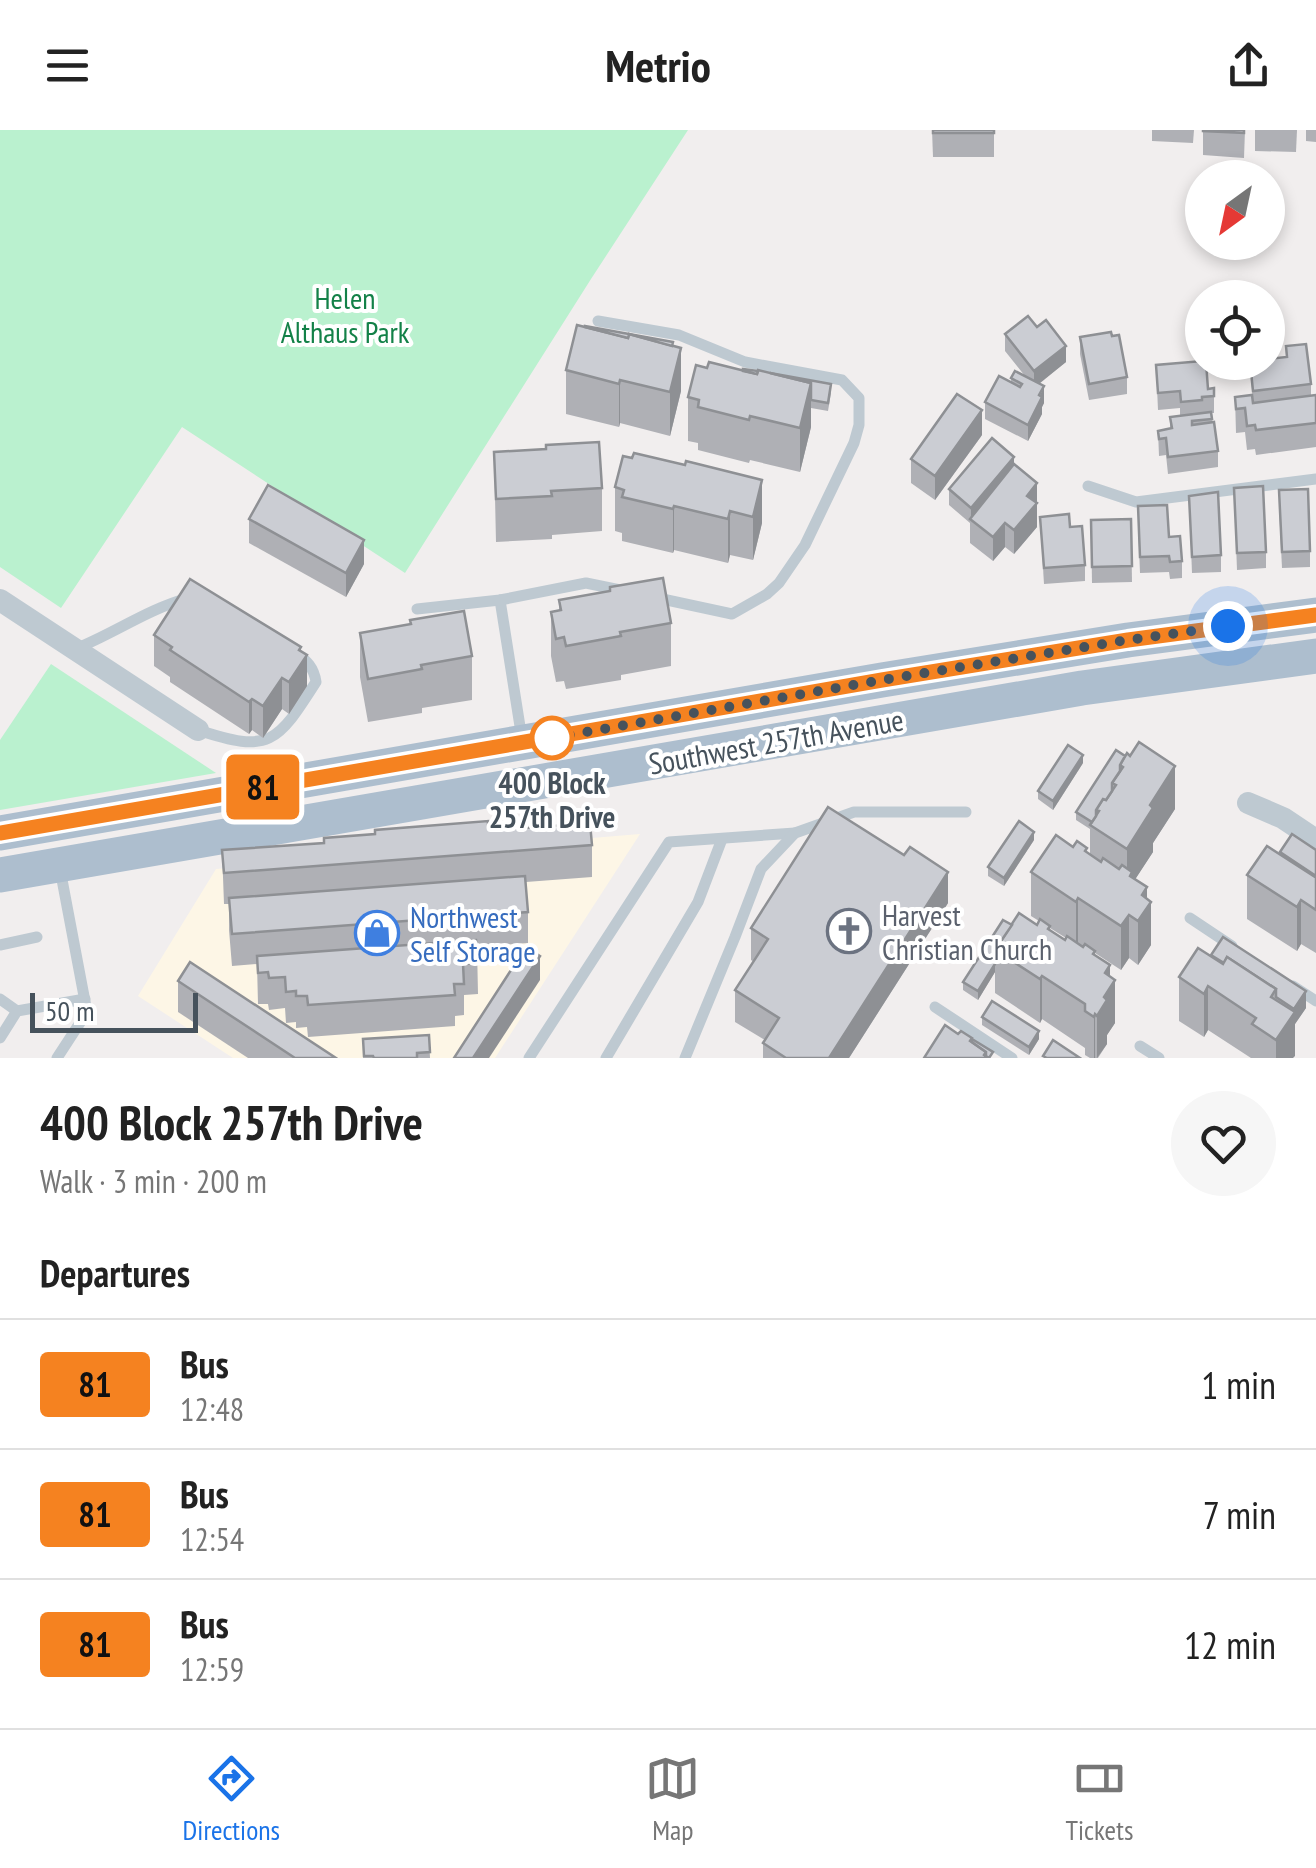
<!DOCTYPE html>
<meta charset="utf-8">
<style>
body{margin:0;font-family:"PT Sans Narrow",sans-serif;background:#f6f6f6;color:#222;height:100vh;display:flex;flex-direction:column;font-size:38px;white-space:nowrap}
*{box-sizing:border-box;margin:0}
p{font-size:32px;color:#767676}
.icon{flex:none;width:55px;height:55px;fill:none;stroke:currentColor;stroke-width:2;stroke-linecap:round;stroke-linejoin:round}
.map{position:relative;height:928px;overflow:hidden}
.panel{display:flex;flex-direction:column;background:#fff;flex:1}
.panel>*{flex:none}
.badge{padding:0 20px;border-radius:8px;font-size:35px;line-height:65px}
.needle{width:65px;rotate:213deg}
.fabs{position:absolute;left:1185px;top:30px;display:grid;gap:20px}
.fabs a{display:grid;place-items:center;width:100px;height:100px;border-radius:50%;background:#fff;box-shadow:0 5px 15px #0003;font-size:50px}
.scale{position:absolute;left:30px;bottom:25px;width:168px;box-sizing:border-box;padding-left:10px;border:5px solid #46525c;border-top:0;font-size:28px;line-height:35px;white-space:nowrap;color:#46525c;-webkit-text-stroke:8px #fff;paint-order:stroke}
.you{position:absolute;width:50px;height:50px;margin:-25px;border:8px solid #fff;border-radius:50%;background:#1a73e8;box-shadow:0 0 0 15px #1a73e833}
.map>.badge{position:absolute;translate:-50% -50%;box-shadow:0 0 0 5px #fff}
h2{padding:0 40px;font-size:38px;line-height:90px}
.round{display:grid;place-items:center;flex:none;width:105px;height:105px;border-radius:52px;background:#f6f6f6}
.head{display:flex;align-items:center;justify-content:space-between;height:170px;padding:0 40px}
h1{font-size:48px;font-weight:800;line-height:75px}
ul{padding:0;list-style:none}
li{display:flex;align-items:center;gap:30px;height:130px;padding:0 40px;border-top:2px solid #e0e0e0}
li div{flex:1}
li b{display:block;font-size:38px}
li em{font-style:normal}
li .badge{min-width:110px;font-weight:700;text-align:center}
header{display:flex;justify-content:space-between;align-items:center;height:130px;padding:0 40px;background:#fff;font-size:45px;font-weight:800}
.tab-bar{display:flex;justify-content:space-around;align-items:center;height:140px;border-top:2px solid #e0e0e0;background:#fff;font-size:28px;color:#767676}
.tab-bar a{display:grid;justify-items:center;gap:5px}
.tab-bar .current{color:#1a73e8}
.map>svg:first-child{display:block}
.commercial{fill:#fdf6e6}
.green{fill:#baf1cf}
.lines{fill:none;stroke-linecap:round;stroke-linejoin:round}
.lane{stroke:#bec9d1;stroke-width:11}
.street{stroke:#bec9d1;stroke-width:22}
.primary{stroke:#adbece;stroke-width:35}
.wall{fill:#afb0b5;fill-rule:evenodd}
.shaded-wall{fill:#8e9094}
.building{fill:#cbcdd3;stroke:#8e9094;stroke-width:2.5}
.line-casing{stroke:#fff;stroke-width:22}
.line{stroke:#f58220;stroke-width:15}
.walk{stroke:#46525c;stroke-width:10;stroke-dasharray:0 18}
.stop-dot{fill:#fff;stroke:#f58220;stroke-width:5}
.labels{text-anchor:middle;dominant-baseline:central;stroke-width:8;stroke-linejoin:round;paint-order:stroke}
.park-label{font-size:30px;fill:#138148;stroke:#fff}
.street-label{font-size:30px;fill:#46525c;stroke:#fff}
.stop-label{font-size:30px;font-weight:bold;fill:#46525c;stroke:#fff}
.worship-label{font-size:30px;fill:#5b616d;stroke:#fff;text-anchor:start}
.shop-label{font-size:30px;fill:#366cbe;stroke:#fff;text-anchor:start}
</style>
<header><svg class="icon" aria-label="menu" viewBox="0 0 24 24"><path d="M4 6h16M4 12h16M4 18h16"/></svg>Metrio<svg class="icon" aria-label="share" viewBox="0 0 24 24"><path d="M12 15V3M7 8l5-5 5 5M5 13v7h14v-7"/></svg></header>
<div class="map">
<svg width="1316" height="928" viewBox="0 0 1316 928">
<rect width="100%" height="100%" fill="#f1eeee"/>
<path class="commercial" d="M640 704 495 928H233L138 866 216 739Z"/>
<g class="green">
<path d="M0 0H688L591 149 405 443 182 297 61 478 0 437Z"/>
<path d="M51 534 216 643 0 680V610Z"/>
</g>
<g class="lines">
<g class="lane">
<path d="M598 191 679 205 745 232 842 250 859 268V295L854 313 805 415 779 453 767 464 732 484 653 467"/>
<path d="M1088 356 1136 372 1316 349"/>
<path d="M500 470 522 609"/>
<path d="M417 479 500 470 586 453 625 461"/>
<path d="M75 519C113 504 148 479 188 468"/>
<path d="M198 600C270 624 277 613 316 552 314 538 307 530 295 523"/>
<path d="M1190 788 1232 816"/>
<path d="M0 815 37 807"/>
<path d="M1293 856 1316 871"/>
<path d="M0 869 17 881"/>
<path d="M935 877 1012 928"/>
<path d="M0 908 17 881 85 869"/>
<path d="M1140 916 1159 928"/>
<path d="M57 928 87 882 60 739"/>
<path d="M529 928 669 712 795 703"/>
<path d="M606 928 698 772 722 709"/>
<path d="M685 928 735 807 761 739 795 703 854 682H966"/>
</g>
<g class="street">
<path d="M0 470 198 600"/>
<path d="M1248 673 1283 688 1316 710"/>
</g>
<g class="primary">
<path d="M0 703 882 550 1128 510 1316 485"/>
<path d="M0 745 1082 558 1316 526"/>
</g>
</g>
<g class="wall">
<path d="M932 0H994V27H933Z"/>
<path d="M1152 0H1194L1193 13 1152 11Z"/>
<path d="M1203 0H1245L1244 28 1203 25Z"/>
<path d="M1255 0H1297L1296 22 1255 21Z"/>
<path d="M1306 0H1316V12L1306 11Z"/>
<path d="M1005 204 1066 232 1039 253 1044 273 1042 277V284L1028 311 985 289V272L1011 252V248L1025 246 1005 221Z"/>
<path d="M1080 207 1127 247V264L1089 270 1080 224Z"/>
<path d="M673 216 681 261 670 306 620 293 619 297 566 284V240Z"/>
<path d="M1286 216 1311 254V266L1316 265V317L1256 325 1255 319 1247 320 1245 302 1236 303 1235 267 1253 273 1250 232 1286 227Z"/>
<path d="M1156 235 1208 259 1214 258V283H1211L1218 321V337L1168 344 1166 325 1159 326 1158 301 1170 298V287L1180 286V278L1158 280Z"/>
<path d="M831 263 828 281 811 278V297L800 342 750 330 749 333 698 320V313L688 311V267Z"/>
<path d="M982 305 935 370 911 353V329Z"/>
<path d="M494 322 602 358V401L552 405V409L496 412Z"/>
<path d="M1014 334 1037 353V397L1014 424 1005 417 993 431 970 413V393L949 375V359Z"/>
<path d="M685 335 762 393 753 430 730 425 728 433 674 420 673 423 622 411V403L615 401V357Z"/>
<path d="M1234 358 1266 422V438L1237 440Z"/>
<path d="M1189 366 1221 425V442L1192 443Z"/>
<path d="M1279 377 1310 421V437L1282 438Z"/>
<path d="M1040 387 1085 435V451L1044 454Z"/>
<path d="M249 389 364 434 346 467 249 413Z"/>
<path d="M1131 389 1132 452 1092 453 1091 390Z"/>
<path d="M1138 393 1169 407 1182 431V448L1170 449 1169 442 1140 443Z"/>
<path d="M559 470 671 493V536L621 545V550L566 559 564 551 556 552 551 526V482L559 481Z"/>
<path d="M360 503 472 526V570L422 578V583L368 592 360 547Z"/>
<path d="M154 505 301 521 307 556 289 584 282 579 263 608 252 600 249 604 170 552V547L154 536Z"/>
<path d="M1116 620 1175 679 1153 713V722L1135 749 1147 769 1151 815 1138 835 1129 828 1121 840 1095 823V825L1110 847 1115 893 1107 905V914L1098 928H1090L1085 925V918L1042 889 1040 893 995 863V842L978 870 963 860V852L1012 795H1037L1039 791 1031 786V742L1073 717 1090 725V699L1076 690V682ZM1050 798 1066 808 1065 810 1050 800Z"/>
<path d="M1083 633 1053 680 1038 669V661Z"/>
<path d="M488 695 513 699 592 715V747L526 752 528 782V813L477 817 478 864 464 865V885L455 886V896L308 907 307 897 296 898V892L286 893 285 878 269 880 268 874H258L257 834 232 836 229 800V774H224L222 720 324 713Z"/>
<path d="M1034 710 1004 756 988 746V737Z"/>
<path d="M1316 720V823L1301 814 1297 821 1247 789V745L1280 725V722Z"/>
<path d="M948 773 849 928H763V913L765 910 735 892V860L754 832 751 830V798Z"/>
<path d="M1211 825 1306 878 1295 894 1293 928H1251L1208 900 1204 907 1179 891V847L1211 827Z"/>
<path d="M178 851 336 928H248L178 882Z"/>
<path d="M982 887 1039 909 1029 925 982 895Z"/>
<path d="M429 905 430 928H363V909Z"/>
</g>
<g class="shaded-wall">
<path d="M1066 216V232L1034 258V241Z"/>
<path d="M681 218V261L670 306V262Z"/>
<path d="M620 250V293L619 297V254Z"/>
<path d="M811 253V297L800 342V298Z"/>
<path d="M1044 256V273L1042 277V284L1028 311V295Z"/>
<path d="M982 280V305L935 370V346Z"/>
<path d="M1014 327V343L971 390V378Z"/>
<path d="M762 350V393L753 430V387Z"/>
<path d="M1037 353V397L1014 424V400L1027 366Z"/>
<path d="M674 376V420L673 423V379Z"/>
<path d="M730 381V425L728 433V389Z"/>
<path d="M1005 393V417L993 431V407Z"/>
<path d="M364 410V434L346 467V443Z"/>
<path d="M301 517V533L307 525V556L289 584V552Z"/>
<path d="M282 548V579L263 608V576Z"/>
<path d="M252 569V600L249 604V572Z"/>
<path d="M1083 625V633L1053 680V671Z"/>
<path d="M1175 636V679L1153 713V722L1127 762V719L1150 675Z"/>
<path d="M1034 702V710L1004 756V748Z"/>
<path d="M948 742V773L849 928H829Z"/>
<path d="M1147 757V778L1151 772V815L1138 835V791L1142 765Z"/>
<path d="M1078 768V812L1076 815V772Z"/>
<path d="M1301 770V814L1297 821V777Z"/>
<path d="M1129 785V828L1121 840V796Z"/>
<path d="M540 826V850L489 928H473Z"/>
<path d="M995 834V842L978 870V861Z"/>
<path d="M1110 835V857L1115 850V893L1107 905V914L1097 928V886L1105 843Z"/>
<path d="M1042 846V889L1040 893V849Z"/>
<path d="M1208 856V900L1204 907V864Z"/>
<path d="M1306 861V878L1295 894V926L1293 928H1276V910L1294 884V879Z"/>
<path d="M1095 884V928H1094V887Z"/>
<path d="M1039 901V909L1029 925V917Z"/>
</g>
<g class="building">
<rect x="933" y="0" width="61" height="3"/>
<path d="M1203 0H1244V3L1203 1Z"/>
<path d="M1028 186 1037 197 1046 190 1066 216 1034 241 1005 204Z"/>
<path d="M577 195 628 208 629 204 681 218 670 262 620 250 619 254 566 240Z"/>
<path d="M585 196 673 212 672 216 629 204 628 208 585 197Z"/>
<path d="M1111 202 1112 206 1119 205 1127 247 1089 254 1080 207Z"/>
<path d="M1306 214 1311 254 1253 261 1250 232H1268V229L1287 227 1286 216Z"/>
<path d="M1202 231V232H1206L1208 259 1214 258V266L1202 267V270L1181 272 1180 261 1158 263 1156 235Z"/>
<path d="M709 232 757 244 758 240 811 253 800 298 750 286 749 290 698 277 699 270 688 267 696 235 707 238Z"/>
<path d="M743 239 758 241 757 244 743 241Z"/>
<path d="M1015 241 1044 256 1039 265 1042 267 1028 295 985 272 999 246 1020 257 1022 254 1011 248Z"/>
<path d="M770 243 831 254 828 273 811 270V253Z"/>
<path d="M957 264 982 280 935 346 911 329Z"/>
<path d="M1252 265 1253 273 1316 265V293L1256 300 1255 295 1247 296 1245 278 1236 279 1235 267Z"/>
<path d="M1211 282 1212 289 1192 291V295L1214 292 1218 321 1168 327 1166 308 1159 309 1158 301 1172 298 1170 287Z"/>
<path d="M992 308 1014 327 971 378 949 359Z"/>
<path d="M599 312 602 358 551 361 552 366 496 369 494 322 546 319V315Z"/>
<path d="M634 323 685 335 686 331 762 350 753 387 730 381 728 389 674 376 673 379 622 367 624 360 615 357 623 326 632 328Z"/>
<path d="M1014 334 1037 353 1027 366 1037 373 1014 400 1005 393 993 407 970 389Z"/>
<path d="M268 355 364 410 346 443 249 389Z"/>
<path d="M1263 356 1266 422 1237 423 1234 358Z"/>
<path d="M1308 359 1310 421 1282 422 1279 360Z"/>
<path d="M1218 362 1221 425 1192 427 1189 366Z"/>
<path d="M1167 375 1169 407 1180 406 1182 431 1170 432 1169 426 1140 427 1138 376Z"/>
<path d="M1069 384 1070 397 1082 396 1085 435 1044 438 1040 387Z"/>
<path d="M1131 389 1132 436 1092 437 1091 390Z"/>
<path d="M663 448 671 493 620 502 621 506 566 516 564 507 556 509 551 482 561 480 559 470 610 461V457Z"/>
<path d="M190 449 301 517 299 520 307 525 289 552 282 548 263 576 252 569 249 572 170 520 172 517 154 505Z"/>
<path d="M464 481 472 526 421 535 422 539 368 549 360 503 411 494 410 490Z"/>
<path d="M1139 612 1175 636 1150 675 1153 678 1127 719 1090 695 1099 681 1096 680 1103 669 1106 670 1116 655 1112 653 1123 637 1120 635 1127 623 1130 626Z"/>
<path d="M1068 615 1083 625 1053 671 1038 661Z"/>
<path d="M1116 620 1125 626 1120 635V641L1112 653V661L1106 670 1103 669 1096 680V686L1092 692 1076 682Z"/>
<path d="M828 677 904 725 910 717 948 742 829 928H786L763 913 779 888 735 860 768 809 751 798Z"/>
<path d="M488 691V695L513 694V699L590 693 592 715 224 743 222 720 324 713V708L375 704V700Z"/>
<path d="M1019 691 1034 702 1004 748 988 737Z"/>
<path d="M1292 704 1316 720V746L1280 722Z"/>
<path d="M1056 705 1073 717 1077 711 1087 718 1085 721 1101 732 1103 728 1119 739 1122 735 1132 742 1130 746 1147 757 1142 765 1151 772 1138 791 1129 785 1121 796 1078 768 1076 772 1031 742Z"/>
<path d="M1267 716 1315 747 1316 745V780L1301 770 1297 777 1247 745Z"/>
<path d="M525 746 528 782 232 804 229 768Z"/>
<path d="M1019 783 1037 795 1040 789 1050 796 1048 799 1065 810 1067 806 1083 817 1085 814 1095 821 1093 824 1110 835 1105 843 1115 850 1104 867 1107 870 1097 886 1095 884 1094 887 1085 881V874L1042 846 1040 849 995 820Z"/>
<path d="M1003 790 1012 795 995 820V834L978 861 963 852Z"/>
<path d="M1223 807 1306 861 1294 879 1276 867V859L1227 827 1224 833 1211 825Z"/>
<path d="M476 810 478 833 463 834 464 854H454L455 865 308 875 307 866H296V861L286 862 285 847 269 848 268 842 258 843 257 826Z"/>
<path d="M526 817 540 826 473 928H454Z"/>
<path d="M1198 818 1223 834 1227 827 1276 859 1271 867 1295 882 1276 910 1252 894 1256 888 1208 856 1204 864 1179 847Z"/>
<path d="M190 832 336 928H295L178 851Z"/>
<path d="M992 871 1039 901 1029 917 982 887Z"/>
<path d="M945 895 958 904 961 901 972 908 970 911 986 922 984 925 988 928H924Z"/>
<path d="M429 905 430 922 417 923V928H374L373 926H364L363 909Z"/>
<path d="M972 909 993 922 989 928 986 926V922L972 912Z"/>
<path d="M1053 910 1080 928H1047L1043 926Z"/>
</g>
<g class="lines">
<defs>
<path id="line" d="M0 703 882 550 1128 510 1316 485"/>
</defs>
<use href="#line" class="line-casing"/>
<use href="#line" class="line"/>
<path class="walk" d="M552 608 882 550 1128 510 1228 496"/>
</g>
<defs>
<symbol id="church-ring" viewBox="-11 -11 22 22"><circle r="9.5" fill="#fff" stroke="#6b7280" stroke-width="1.5"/><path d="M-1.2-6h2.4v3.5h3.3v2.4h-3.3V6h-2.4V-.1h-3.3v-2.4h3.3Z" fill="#6b7280"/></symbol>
<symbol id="shop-ring" viewBox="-11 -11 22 22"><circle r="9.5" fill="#fff" stroke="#3f7fe0" stroke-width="1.5"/><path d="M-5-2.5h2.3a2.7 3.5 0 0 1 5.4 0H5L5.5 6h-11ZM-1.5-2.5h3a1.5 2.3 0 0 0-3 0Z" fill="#3f7fe0"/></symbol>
</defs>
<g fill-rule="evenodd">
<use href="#church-ring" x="824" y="776" width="50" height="50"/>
<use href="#shop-ring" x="352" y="778" width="50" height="50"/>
</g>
<circle class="stop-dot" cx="552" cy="608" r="20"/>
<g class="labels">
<g class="park-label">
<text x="345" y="167">Helen<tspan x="345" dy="34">Althaus Park</tspan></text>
</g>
<g class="street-label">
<text transform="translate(776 611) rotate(-10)">Southwest 257th Avenue</text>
</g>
<g class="stop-label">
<text x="552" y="652">400 Block<tspan x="552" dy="34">257th Drive</tspan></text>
</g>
<g class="worship-label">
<text x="882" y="784">Harvest<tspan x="882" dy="34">Christian Church</tspan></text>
</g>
<g class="shop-label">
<text x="410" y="786">Northwest<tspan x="410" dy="34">Self Storage</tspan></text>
</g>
</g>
</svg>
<div class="fabs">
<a><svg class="needle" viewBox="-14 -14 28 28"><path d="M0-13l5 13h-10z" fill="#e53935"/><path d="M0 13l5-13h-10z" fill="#767676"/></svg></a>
<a><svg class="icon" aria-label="locate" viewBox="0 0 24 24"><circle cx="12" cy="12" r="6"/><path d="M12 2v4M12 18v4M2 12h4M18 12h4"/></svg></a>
</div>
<div class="scale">50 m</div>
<div class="you" style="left:1228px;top:496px"></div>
<b class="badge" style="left:263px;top:657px;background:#f58220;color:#111">81</b>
</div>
<section class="panel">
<div class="head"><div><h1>400 Block 257th Drive</h1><p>Walk · 3 min · 200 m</p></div><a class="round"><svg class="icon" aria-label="heart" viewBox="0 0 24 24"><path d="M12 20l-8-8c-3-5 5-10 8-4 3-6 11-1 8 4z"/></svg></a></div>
<h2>Departures</h2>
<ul>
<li><span class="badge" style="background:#f58220;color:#111">81</span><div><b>Bus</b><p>12:48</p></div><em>1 min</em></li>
<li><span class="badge" style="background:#f58220;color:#111">81</span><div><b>Bus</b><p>12:54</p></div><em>7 min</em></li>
<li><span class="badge" style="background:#f58220;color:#111">81</span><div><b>Bus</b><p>12:59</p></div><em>12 min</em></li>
</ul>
</section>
<nav class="tab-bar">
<a class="current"><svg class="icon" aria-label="directions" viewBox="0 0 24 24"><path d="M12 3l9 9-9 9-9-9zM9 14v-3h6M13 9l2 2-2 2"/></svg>Directions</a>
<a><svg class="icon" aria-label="map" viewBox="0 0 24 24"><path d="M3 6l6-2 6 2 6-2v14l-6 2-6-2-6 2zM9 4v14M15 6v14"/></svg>Map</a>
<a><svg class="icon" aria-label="tickets" viewBox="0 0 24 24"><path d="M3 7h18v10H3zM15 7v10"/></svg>Tickets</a>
</nav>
